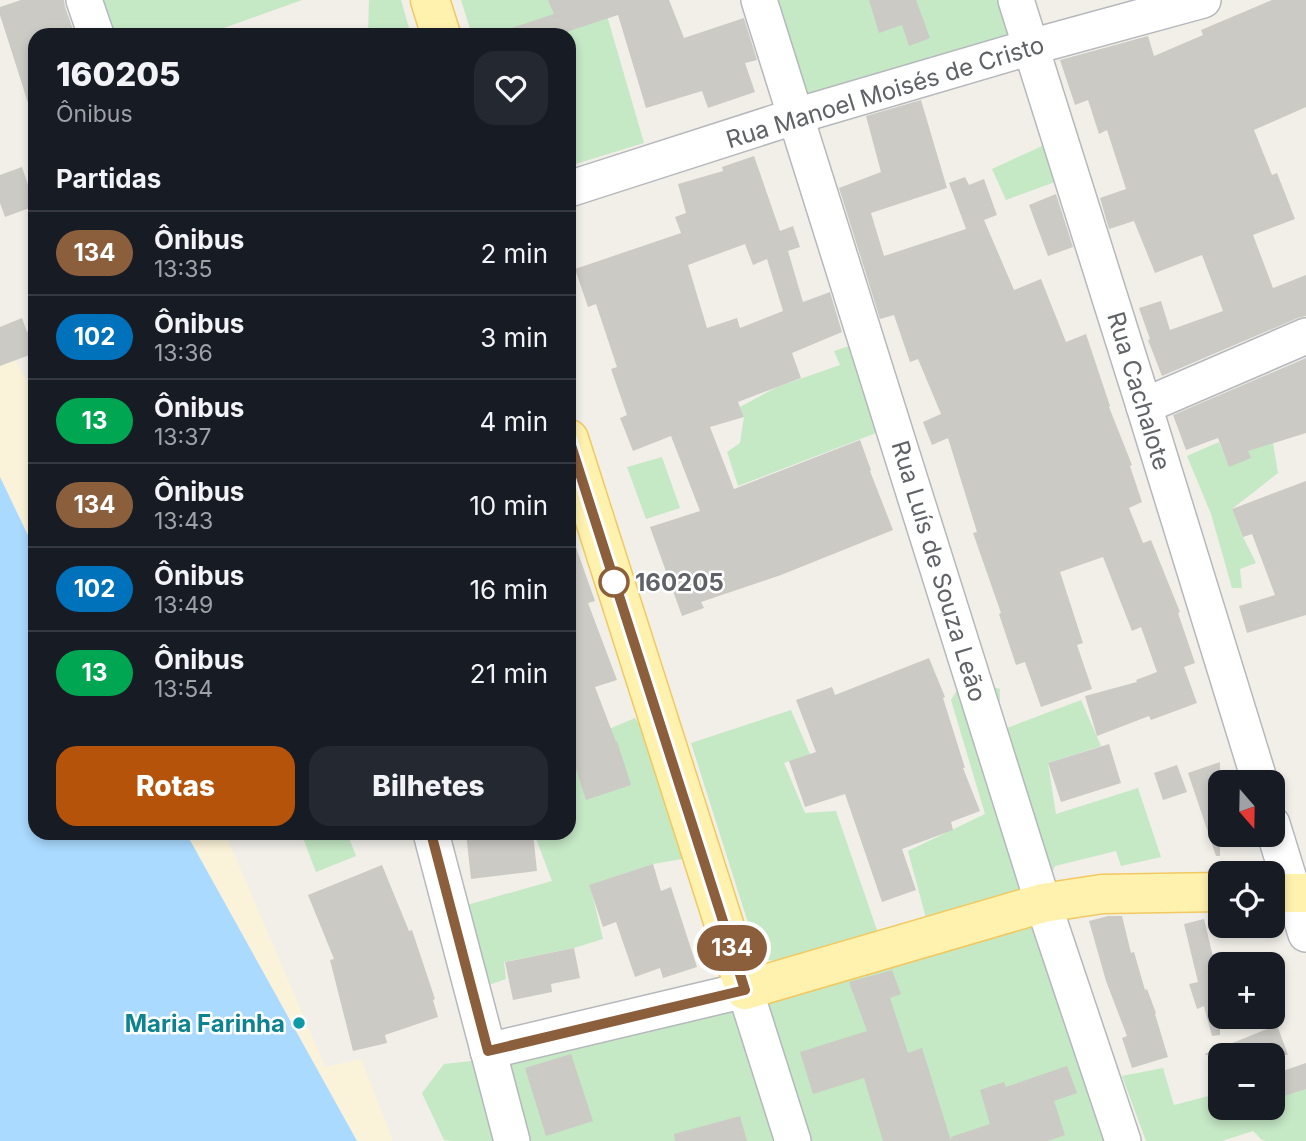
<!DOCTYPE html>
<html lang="pt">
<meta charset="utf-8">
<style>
body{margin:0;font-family:Inter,sans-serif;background:#242831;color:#f1f3f6;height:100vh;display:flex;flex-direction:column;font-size:26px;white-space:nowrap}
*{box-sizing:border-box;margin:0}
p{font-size:23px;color:#9ea1a6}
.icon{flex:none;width:38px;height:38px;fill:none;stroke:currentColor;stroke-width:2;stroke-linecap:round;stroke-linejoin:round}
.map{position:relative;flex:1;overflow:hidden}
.sheet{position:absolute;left:28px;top:28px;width:548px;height:812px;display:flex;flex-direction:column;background:#171b24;border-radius:21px;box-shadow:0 4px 10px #0003}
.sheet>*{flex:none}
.badge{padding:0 14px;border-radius:23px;font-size:24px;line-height:46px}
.needle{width:46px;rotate:160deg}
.buttons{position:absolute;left:1208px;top:770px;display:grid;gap:14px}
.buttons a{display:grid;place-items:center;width:77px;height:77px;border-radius:14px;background:#171b24;box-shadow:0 4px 10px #0003;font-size:35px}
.map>.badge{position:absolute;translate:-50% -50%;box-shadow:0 0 0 4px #fff}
h2{padding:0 28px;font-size:26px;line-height:63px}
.round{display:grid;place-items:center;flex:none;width:74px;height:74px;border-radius:21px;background:#242831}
.head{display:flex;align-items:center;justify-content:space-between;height:119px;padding:0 28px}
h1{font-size:33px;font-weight:800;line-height:52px}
.button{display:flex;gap:14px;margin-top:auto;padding:14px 28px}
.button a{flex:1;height:80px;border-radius:21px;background:#b45309;color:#fff;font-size:28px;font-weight:800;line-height:80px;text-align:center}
.button a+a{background:#242831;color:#f1f3f6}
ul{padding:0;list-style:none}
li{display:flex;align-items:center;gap:21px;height:84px;padding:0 28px;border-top:2px solid #363941}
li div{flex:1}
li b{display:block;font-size:26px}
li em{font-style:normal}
li .badge{min-width:77px;font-weight:700;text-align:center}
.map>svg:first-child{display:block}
.green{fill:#c5e8c5}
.sand{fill:#fbf3d9}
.water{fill:#aadaff}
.building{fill:#cccac5;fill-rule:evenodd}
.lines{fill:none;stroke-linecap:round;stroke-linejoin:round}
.minor-casing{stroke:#b5b8bc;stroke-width:38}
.major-casing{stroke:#f2c960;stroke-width:41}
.minor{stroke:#fff;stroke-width:35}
.major{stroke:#fff2af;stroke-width:38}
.line-casing{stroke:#fff;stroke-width:16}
.line{stroke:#8b5e3c;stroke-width:10}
.stop-dot{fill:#fff;stroke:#8b5e3c;stroke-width:3.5}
.culture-dot{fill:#0f9aa8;stroke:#fff;stroke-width:2.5}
.labels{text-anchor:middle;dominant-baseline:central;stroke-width:5;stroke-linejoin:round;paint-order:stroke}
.street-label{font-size:24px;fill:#5f6368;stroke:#fff}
.stop-label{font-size:24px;font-weight:bold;fill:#5f6368;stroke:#fff;text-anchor:start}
.culture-label{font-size:24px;font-weight:bold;fill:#0d838f;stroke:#fff;text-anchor:end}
</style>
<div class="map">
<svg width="1306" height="1141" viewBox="0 0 1306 1141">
<rect width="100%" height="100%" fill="#f1efe8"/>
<g class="green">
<path d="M94 0H302L204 35H105Z"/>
<path d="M369 0H401L411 35H368Z"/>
<path d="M461 0H609L603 2 644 143 569 166V35H472Z"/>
<path d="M773 0H1004L1017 41 805 101Z"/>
<path d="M1053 141 1063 179 1006 200 992 169Z"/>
<path d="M855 344 884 430 738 486 727 452 740 443 744 417 740 407 777 387 840 365 834 351Z"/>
<path d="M1241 433 1273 443 1278 473 1232 509 1243 537 1256 563 1240 569 1242 588H1232L1211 514 1187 456 1219 442 1229 466Z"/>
<path d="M662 457 680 508 646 519 627 467Z"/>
<path d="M964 679 1000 689 999 731 1081 700 1101 746 1048 763 1056 814 1138 788 1161 857 1121 866 1116 851 1055 866 1047 882 927 922 908 851 985 814 951 700Z"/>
<path d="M791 710 810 754 784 763 805 813 836 811 879 936 787 962 768 960 756 948 691 743Z"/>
<path d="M635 718 654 743 682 859 653 864 590 885 603 939 574 948 504 962 506 979 480 988 460 907 552 881 534 833H569V746Z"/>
<path d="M301 833H347L356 856 316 872Z"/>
<path d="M1042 923 1118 1141H809L766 997Z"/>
<path d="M742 1000 784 1141H525L500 1057Z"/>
<path d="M481 1060 500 1141H453L444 1140 422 1093 444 1064Z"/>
<path d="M1163 1068 1174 1105 1220 1093V1108H1272V1080L1279 1079 1306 1089V1141H1266L1262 1140 1253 1131 1222 1141H1146L1122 1076Z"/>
</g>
<g class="sand">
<path d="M0 343 17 363 35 394V550L0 477Z"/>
<path d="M186 833H225L325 1067 361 1059 393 1141H357Z"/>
</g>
<path class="water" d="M0 477 35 550V833H186L357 1141H0Z"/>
<g class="building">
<path d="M21 0H64L65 7 75 35H35V108L30 109 0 15V7Z"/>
<path d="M548 0H669L684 38 744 18 757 60 745 63 755 92 708 108 702 91 646 108 618 15 557 35H503V31L554 14Z"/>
<path d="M869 0H916L930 38 909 46 902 25 879 33Z"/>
<path d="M1272 0H1306V107L1254 130 1272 175 1277 173 1295 219 1253 235 1273 288 1306 275V316L1298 318 1162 376 1148 340 1150 339 1139 308 1161 301 1170 330 1223 311 1202 255 1155 273 1134 221 1109 229 1100 198 1126 189 1107 130 1099 134 1088 100 1075 105 1060 60 1148 36 1154 56 1203 35 1201 30Z"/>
<path d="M921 100 947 188 871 213 884 256 966 229 949 183 965 177 969 185 984 179 997 215 984 220 1014 290 1041 279 1066 342 1086 334 1110 406 1109 407 1132 465 1130 466 1142 502 1129 508 1143 543 1151 540 1180 612 1178 613 1195 663 1184 667 1197 703 1151 720 1149 716 1097 736 1085 696 1137 682 1136 680 1157 672 1141 627 1132 631 1103 557 1060 572 1083 643 1077 645 1092 689 1041 707 1025 662 1016 665 999 614 1001 613 973 533 977 532 948 438 932 445 923 422 941 414 918 359 910 362 894 315 880 319 839 188 881 172 866 116Z"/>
<path d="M754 156 780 231 793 226 800 247 788 251 803 302 830 292 842 332 792 353 801 378 738 402 744 417 710 427 734 489 860 440 871 470 870 471 893 530 781 575 701 602 704 608 682 616 650 527 700 511 671 436 633 451 620 418 627 415 611 369 617 367 596 304 588 307 575 269 681 233 675 217 686 213 678 184 723 171 722 167ZM745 244 753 265 767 259 783 311 740 328 737 318 707 328 688 265Z"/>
<path d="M22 167 35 206 5 217 0 203V175Z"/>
<path d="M1056 194 1073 247 1048 256 1029 205Z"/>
<path d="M22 318 27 332 35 328V353L0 366V327Z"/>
<path d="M1306 358V433L1248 451 1251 458 1229 467 1218 438 1186 450 1173 415Z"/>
<path d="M1306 481V615L1247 633 1239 606 1275 595 1252 534 1243 537 1232 509Z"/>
<path d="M572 536 595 601 588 603 617 680 595 687 616 742 617 741 631 785 586 800 569 747V537Z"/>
<path d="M929 658 945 697 943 698 965 768H963L980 811 951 822 953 830 902 849 916 890 882 902 845 794 805 807 789 761 816 752 796 700 832 687 835 695Z"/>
<path d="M1109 744 1121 783 1061 802 1048 763Z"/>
<path d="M1220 762V856H1216L1188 773Z"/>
<path d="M1177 765 1187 792 1163 800 1154 773Z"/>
<path d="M466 833H533L537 871 471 879Z"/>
<path d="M653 864 661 891 671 887 697 967 663 978 660 968 635 977 616 922 603 927 589 885Z"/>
<path d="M382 865 409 931 412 930 435 999 433 1000 438 1017 385 1035 387 1043 353 1051 330 960 334 959 308 895Z"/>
<path d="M1108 916H1122L1131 953 1134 952 1145 990 1147 989 1156 1013 1155 1014 1168 1057 1132 1068 1122 1038 1127 1036 1106 981 1089 921Z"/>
<path d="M1204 919 1215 965 1220 963V1035L1212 1036 1204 1006 1197 1009 1189 984 1198 982 1184 924Z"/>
<path d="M574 948 580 978 551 984 552 992 513 1000 505 962Z"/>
<path d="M892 970 901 994 890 998 908 1053 922 1048 951 1141H883L864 1078 813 1094 800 1052 867 1031 849 982Z"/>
<path d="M1277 1025 1288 1055H1205V1054Z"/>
<path d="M571 1054 593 1121 546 1136 525 1068Z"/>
<path d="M1306 1063V1089L1284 1096 1277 1073Z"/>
<path d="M1067 1066 1077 1093 1054 1101 1065 1135 1048 1141H951V1137L990 1124 980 1090 1004 1082 1006 1087Z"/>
<path d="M740 1116 747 1141H675L674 1134Z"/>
</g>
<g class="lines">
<defs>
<g id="minor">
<path d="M84 0 96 35"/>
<path d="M759 0 1043 903 1123 1141"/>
<path d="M1016 0 1144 406 1260 782"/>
<path d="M569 189 796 116 1031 47 1203 0"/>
<path d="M1144 406 1306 336"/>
<path d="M1272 824 1306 934"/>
<path d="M431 833 512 1141"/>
<path d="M488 1051 745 990 793 1141"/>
</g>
<g id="major">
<path d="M430 0 441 35"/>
<path d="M569 439 745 990 1043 903 1102 894 1220 892"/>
<path d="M1272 893H1306"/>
</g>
</defs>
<use href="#minor" class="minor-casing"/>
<use href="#major" class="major-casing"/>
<use href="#minor" class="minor"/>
<use href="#major" class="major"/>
</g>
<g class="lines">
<defs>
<path id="line" d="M431 833 488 1051 745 990 569 439"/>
</defs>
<use href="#line" class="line-casing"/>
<use href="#line" class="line"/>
</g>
<circle class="stop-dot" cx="614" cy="582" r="14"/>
<circle class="culture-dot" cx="299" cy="1023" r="7"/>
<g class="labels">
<g class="street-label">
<text transform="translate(885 92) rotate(-17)">Rua Manoel Moisés de Cristo</text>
<text transform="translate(1139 391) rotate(73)">Rua Cachalote</text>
<text transform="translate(939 571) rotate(73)">Rua Luís de Souza Leão</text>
</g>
<g class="stop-label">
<text x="635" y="582">160205</text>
</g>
<g class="culture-label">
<text x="285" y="1023">Maria Farinha</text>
</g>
</g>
</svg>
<div class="buttons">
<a><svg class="needle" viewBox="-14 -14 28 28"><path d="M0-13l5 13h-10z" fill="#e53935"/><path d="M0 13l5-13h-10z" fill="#9ea1a6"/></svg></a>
<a><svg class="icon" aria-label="locate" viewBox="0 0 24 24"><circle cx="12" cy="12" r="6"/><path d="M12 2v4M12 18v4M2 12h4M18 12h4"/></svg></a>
<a>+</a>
<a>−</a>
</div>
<b class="badge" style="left:732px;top:948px;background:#8b5e3c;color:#fff">134</b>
<section class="sheet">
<div class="head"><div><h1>160205</h1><p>Ônibus</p></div><a class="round"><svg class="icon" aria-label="heart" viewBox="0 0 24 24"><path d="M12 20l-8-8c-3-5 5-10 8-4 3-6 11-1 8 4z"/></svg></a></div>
<h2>Partidas</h2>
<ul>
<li><span class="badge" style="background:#8b5e3c;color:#fff">134</span><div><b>Ônibus</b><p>13:35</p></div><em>2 min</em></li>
<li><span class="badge" style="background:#0072bc;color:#fff">102</span><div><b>Ônibus</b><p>13:36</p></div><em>3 min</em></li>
<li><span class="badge" style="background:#00a651;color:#fff">13</span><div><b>Ônibus</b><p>13:37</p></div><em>4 min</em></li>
<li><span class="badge" style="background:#8b5e3c;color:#fff">134</span><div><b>Ônibus</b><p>13:43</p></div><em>10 min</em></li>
<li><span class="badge" style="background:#0072bc;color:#fff">102</span><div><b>Ônibus</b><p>13:49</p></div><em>16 min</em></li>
<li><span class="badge" style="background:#00a651;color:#fff">13</span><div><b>Ônibus</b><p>13:54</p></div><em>21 min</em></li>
</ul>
<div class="button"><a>Rotas</a><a>Bilhetes</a></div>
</section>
</div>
